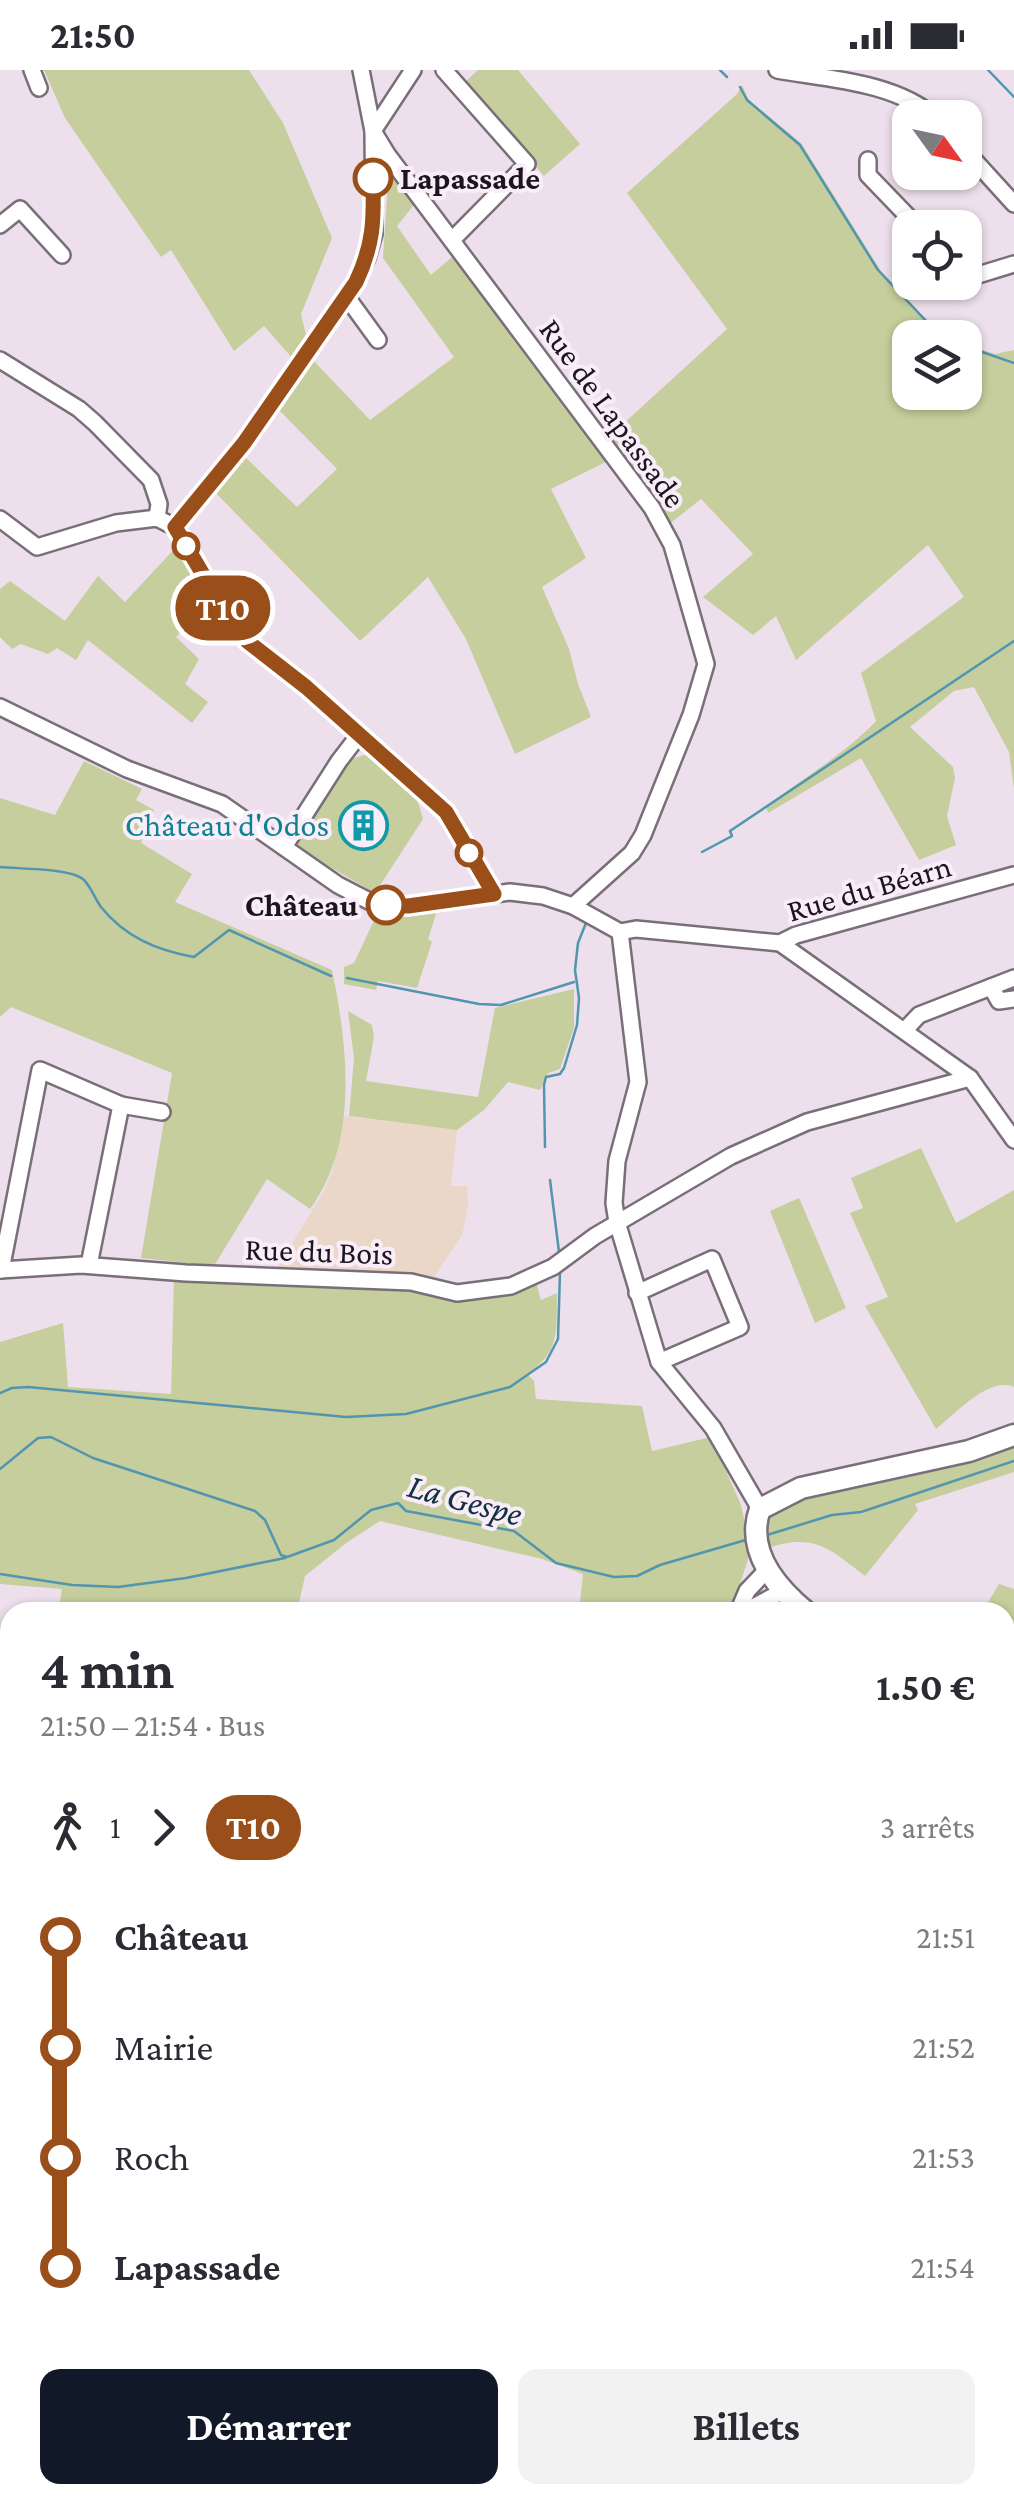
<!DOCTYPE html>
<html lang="fr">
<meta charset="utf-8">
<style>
body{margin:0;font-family:"Crimson Pro",serif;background:#f2f2f3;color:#2b2b33;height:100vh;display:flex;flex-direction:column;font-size:38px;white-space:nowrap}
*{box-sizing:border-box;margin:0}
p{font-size:32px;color:#7c7c81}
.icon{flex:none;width:55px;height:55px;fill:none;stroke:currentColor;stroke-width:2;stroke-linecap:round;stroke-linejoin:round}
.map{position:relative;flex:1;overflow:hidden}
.sheet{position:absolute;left:0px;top:1532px;width:1015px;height:902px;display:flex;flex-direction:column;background:#fff;border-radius:30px 30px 0 0;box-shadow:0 2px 8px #0004}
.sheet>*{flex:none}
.badge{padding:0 20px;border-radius:32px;font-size:35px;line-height:65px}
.needle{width:65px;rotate:123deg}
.buttons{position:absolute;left:892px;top:30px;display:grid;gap:20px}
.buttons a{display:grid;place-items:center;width:90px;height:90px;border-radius:20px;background:#fff;box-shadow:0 2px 8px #0004;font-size:50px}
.map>.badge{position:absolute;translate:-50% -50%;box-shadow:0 0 0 5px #fff}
.legs{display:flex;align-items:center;gap:15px;height:110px;padding:0 40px;font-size:32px}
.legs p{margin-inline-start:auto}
.summary{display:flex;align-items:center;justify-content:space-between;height:170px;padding:0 40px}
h1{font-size:55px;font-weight:700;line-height:75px}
.action{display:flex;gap:20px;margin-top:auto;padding:20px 40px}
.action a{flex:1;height:115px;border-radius:20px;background:#111827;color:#fff;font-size:40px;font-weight:700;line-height:115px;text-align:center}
.action a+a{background:#f2f2f3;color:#2b2b33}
ul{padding:0 40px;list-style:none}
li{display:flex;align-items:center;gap:35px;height:110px;font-size:38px}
li i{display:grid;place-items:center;width:15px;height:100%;margin:0 12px;background:currentColor}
li i::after{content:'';width:25px;height:25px;margin:-12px;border:8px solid;border-radius:50%;background:#fff}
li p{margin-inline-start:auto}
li:first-child i{background:linear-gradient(#0000 50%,currentColor 0)}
li:last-child i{background:linear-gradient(currentColor 50%,#0000 0)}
.status{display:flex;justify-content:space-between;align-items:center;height:70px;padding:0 50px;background:#fff;direction:ltr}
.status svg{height:28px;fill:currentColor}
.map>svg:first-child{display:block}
.built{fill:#e7d4e6}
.education{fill:#ead7c7}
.green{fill:#c5ce9c}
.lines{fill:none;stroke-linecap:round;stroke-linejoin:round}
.stream{stroke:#5295af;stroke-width:2.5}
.minor-casing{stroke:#796e79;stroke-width:20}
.major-casing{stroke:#796e79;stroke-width:25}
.minor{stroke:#fff;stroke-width:15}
.major{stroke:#fff;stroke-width:20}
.line-1-casing{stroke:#fff;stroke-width:22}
.line-1{stroke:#9a4e19;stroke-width:15}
.stop-1-dot{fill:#fff;stroke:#9a4e19;stroke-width:5}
.labels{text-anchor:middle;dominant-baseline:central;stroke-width:8;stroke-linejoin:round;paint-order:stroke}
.stop-label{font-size:32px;font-weight:bold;fill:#1b161b;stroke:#faedfa;text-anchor:start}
.street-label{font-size:32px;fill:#1b161b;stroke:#faedfa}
.culture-label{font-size:32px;fill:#0d838f;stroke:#faedfa;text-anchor:end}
.water-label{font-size:35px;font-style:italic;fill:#10313d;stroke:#faedfa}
</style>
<div class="status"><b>21:50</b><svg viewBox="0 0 49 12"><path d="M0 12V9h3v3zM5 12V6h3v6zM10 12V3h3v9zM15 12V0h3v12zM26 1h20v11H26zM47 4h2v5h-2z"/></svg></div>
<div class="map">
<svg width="1014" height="2434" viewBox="0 0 1014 2434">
<rect width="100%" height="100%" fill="#ede0ec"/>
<path class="built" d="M1005 1956 1014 1990V2128L1005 2127Z"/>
<path class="education" d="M342 1046 457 1060 451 1116H467L468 1135 462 1165 432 1210 276 1200 324 1121 333 1099Z"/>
<g class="green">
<path d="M44 0H249L283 53 332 168 301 244 307 269 293 289 264 256 234 281 171 180 161 187 65 48Z"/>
<path d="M478 0H518L580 74 544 106 465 12Z"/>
<path d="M742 15 749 30 801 73 881 201 927 250 954 267 910 268V322H965V274L995 284 1014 280V719L1009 682 974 617 954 621 910 657 953 697 955 708 947 746 956 775 919 790 861 688 768 743 766 737C802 708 844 685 876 651L861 603 964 527 928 475 796 590 776 546 753 565 703 527 753 484 701 429 658 463 634 422 608 391 551 419 586 488 542 517 569 579 578 614 591 647 515 684 466 569 428 507 360 571 214 421 245 387 297 437 337 399 276 337 312 289 370 350 454 287 383 188 388 111 380 109 384 95 417 131 397 156 431 205 458 182 560 329 599 376 727 259 627 123 737 24Z"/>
<path d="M178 475 209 533 176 567 199 589 185 614 208 632 192 653 88 570 76 590 57 578 48 584 21 574 12 579 0 567V519L10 511 65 551 98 506 125 532Z"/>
<path d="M371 683 415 722 423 749 375 823 297 778 294 770 348 690Z"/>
<path d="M84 691 142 719 136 730 154 740 141 773 192 804 175 832 332 900C348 977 359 1072 310 1139L267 1109 214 1196 141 1188 172 1003 11 937 0 947V728L55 745Z"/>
<path d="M438 838 428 869 432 872 417 918 378 911 376 920 344 914V897L354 893 379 840Z"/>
<path d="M574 919V958L560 999 548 1003 540 1020 508 1012 484 1040 457 1060 349 1046 354 988 348 941 372 955 374 967 366 1011 478 1027 495 938Z"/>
<path d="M921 1078 956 1153 1014 1120V1317C989 1306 955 1344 936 1359L865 1236 888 1227 850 1143 863 1138 851 1108Z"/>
<path d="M799 1128 846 1238 815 1253 770 1141Z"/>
<path d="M174 1207 435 1223 536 1212 541 1230 557 1223C556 1261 561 1281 527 1304L534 1311 536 1329 642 1336 652 1381 711 1367 741 1435 751 1480 731 1542H579L583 1504 542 1489 380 1451 346 1473 305 1506 297 1542H58L62 1519 0 1514V1272L63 1253 68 1317 171 1324Z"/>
<path d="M1014 1372V1402L915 1434 918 1440 865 1506C828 1477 814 1463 767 1478 764 1460 763 1448 776 1434 852 1417 944 1406 1014 1372Z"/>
<path d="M999 1514 1014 1519V1586L1005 1583V1542H982Z"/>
<path d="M0 1910 10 1911V2425H972L970 2434H0Z"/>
<path d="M1011 2164 1014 2165V2300L1005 2331V2189Z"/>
</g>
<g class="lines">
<g class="stream">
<path d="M720 0 727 7"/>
<path d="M988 0 1014 27"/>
<path d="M740 17 747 30 800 75 878 200 928 253 951 268"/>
<path d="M965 276 1014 293"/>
<path d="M702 782 732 766 730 761 1014 571"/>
<path d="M0 797C19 799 71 798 84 810 91 817 95 829 101 837 125 867 156 880 194 887L229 860 331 906"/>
<path d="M347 908 479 934 501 935 574 912"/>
<path d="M545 1077 544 1015 546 1007 560 1004 564 998 577 955 579 928 575 900 578 873 586 853"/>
<path d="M550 1110 559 1182"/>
<path d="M0 1323 12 1318 28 1317 346 1347 406 1344 510 1317 546 1292 558 1269 560 1202"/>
<path d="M0 1399 38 1368 51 1367 93 1388 255 1441 265 1450 281 1485 287 1487 334 1470 371 1440 398 1433 406 1441 514 1461 556 1493 614 1507 637 1506 660 1495 749 1469"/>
<path d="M767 1465 832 1445 861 1442 1014 1391"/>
<path d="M0 1504 72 1515 118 1517 186 1508 285 1488"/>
<path d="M0 2167 10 2172"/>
<path d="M0 2310 10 2317"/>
<path d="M551 2425 575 2434"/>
<path d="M534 2434 546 2425"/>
<path d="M745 2434 752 2430"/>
</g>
<defs>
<g id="minor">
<path d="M32 0 39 18"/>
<path d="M361 0 373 61 387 84 652 438 672 475 706 594 691 645 643 765 632 783 573 836"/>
<path d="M444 0 527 94 453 169"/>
<path d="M777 0C829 9 895 12 936 48"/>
<path d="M965 80 1014 134"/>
<path d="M868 90V105L919 158"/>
<path d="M0 155 20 139 62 185"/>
<path d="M965 204 978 205 1014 194"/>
<path d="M346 226 378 270"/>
<path d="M0 290 79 339 95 353 151 410 159 434 157 448"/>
<path d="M0 449 37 477 116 453 157 448 175 457 231 552 247 571 306 617 446 742 493 824"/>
<path d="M175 457 244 373 356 212 367 188 374 164 373 61 413 0"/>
<path d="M0 637 127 699 222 734 338 815 369 831 408 837 510 822 543 826 573 836 620 862"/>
<path d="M284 777 339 691 359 665"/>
<path d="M620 862 638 1012 617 1091 614 1133 617 1152 659 1292 713 1358 760 1439"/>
<path d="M620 862 636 859 780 873 796 865 1014 805"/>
<path d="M780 873 970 1008 1014 1070"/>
<path d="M991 917 999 931 1014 929"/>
<path d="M905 960 919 945 1014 908"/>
<path d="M121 1035 162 1042"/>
<path d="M0 1200 81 1195 186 1203 411 1212 457 1223 511 1216 553 1197 595 1166 731 1086 807 1052 970 1008"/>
<path d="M1 1200 40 1000 121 1035 89 1195"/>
<path d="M637 1223 712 1189 740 1257 659 1292"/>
<path d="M738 1542 747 1521 767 1500"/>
<path d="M744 1542 781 1522"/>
</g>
<g id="major">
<path d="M806 1542C777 1518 745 1481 760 1439L801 1418 969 1381 1014 1365"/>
<path d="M1005 1976 1014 2007"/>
<path d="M1005 2355 1014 2323"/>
<path d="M983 2434 985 2425"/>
</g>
</defs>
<use href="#minor" class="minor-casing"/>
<use href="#major" class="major-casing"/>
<use href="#minor" class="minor"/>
<use href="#major" class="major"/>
</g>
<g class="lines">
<defs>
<path id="line-1" d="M373 108C374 149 374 174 356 212L244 373 175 457 231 552 247 571 306 617 446 742 494 824 408 836 386 835"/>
</defs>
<use href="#line-1" class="line-1-casing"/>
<use href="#line-1" class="line-1"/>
</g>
<defs>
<symbol id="building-ring" viewBox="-11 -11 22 22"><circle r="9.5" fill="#faedfa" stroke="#0f9aa8" stroke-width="1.5"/><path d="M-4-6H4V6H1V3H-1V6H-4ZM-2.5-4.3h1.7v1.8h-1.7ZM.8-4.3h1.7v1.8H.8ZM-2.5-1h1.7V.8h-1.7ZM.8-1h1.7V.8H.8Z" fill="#0f9aa8"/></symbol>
</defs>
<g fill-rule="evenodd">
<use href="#building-ring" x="336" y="728" width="55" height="55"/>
</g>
<g class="stop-1-dot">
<circle cx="373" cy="108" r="18"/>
<circle cx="186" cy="476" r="12"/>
<circle cx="469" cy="783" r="12"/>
<circle cx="386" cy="835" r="18"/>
</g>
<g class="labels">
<g class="stop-label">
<text x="400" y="108">Lapassade</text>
<text x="358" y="835" text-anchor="end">Château</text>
</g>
<g class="street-label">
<text transform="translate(613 343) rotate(54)">Rue de Lapassade</text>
<text transform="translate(869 818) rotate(-16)">Rue du Béarn</text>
<text transform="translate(319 1181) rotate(2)">Rue du Bois</text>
</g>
<g class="culture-label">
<text x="329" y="755">Château d'Odos</text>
</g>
<g class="water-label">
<text transform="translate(465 1430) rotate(15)">La Gespe</text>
</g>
</g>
</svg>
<div class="buttons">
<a><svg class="needle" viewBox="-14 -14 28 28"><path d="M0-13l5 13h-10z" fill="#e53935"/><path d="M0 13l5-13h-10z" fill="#7c7c81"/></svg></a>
<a><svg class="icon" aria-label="locate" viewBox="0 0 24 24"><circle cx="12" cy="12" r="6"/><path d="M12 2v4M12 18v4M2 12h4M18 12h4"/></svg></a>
<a><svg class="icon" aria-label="layers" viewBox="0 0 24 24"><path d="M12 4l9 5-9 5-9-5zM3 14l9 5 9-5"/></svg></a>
</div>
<b class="badge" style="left:223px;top:538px;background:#9a4e19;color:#fff">T10</b>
<section class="sheet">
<div class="summary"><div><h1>4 min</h1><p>21:50 – 21:54 · Bus</p></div><b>1.50 €</b></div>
<div class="legs"><svg class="icon" aria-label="walk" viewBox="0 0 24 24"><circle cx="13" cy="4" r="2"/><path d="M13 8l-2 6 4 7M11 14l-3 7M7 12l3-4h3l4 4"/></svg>1<svg class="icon" aria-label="forward" viewBox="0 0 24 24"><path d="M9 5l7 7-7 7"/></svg><b class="badge" style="background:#9a4e19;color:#fff">T10</b><p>3 arrêts</p></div>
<ul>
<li><i style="color:#9a4e19"></i><b>Château</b><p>21:51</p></li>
<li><i style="color:#9a4e19"></i><span>Mairie</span><p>21:52</p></li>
<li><i style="color:#9a4e19"></i><span>Roch</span><p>21:53</p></li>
<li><i style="color:#9a4e19"></i><b>Lapassade</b><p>21:54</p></li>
</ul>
<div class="action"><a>Démarrer</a><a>Billets</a></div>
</section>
</div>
